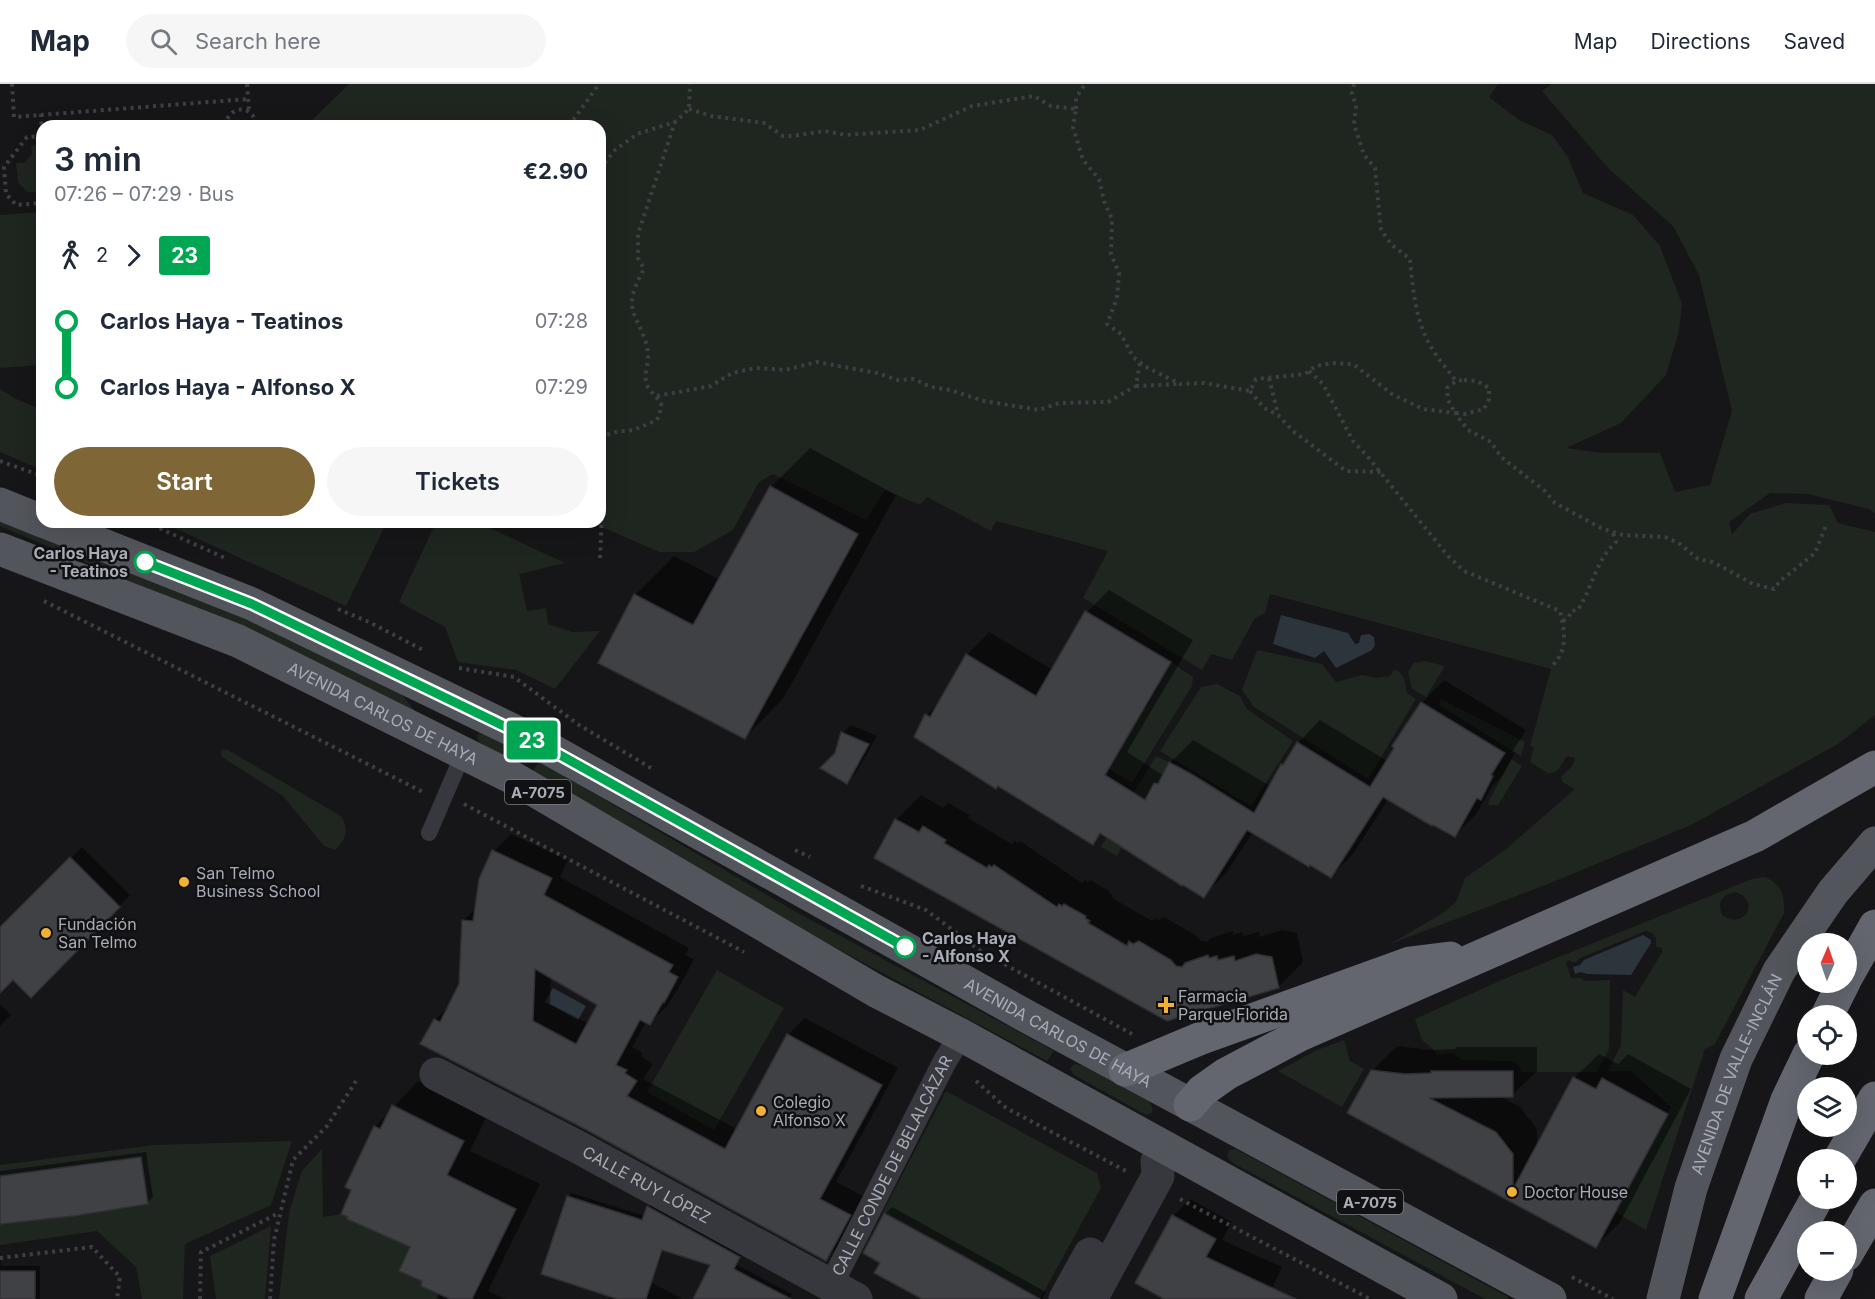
<!DOCTYPE html>
<meta charset="utf-8">
<style>
body{margin:0;font-family:Inter,sans-serif;background:#f6f6f7;color:#1f2937;height:100vh;display:flex;flex-direction:column;font-size:22px;white-space:nowrap}
*{box-sizing:border-box;margin:0}
p{font-size:20px;color:#747a83}
.icon{flex:none;width:33px;height:33px;fill:none;stroke:currentColor;stroke-width:2;stroke-linecap:round;stroke-linejoin:round}
.map{position:relative;flex:1;overflow:hidden}
.drawer{position:absolute;left:36px;top:36px;width:570px;height:408px;display:flex;flex-direction:column;background:#fff;border-radius:18px;box-shadow:0 6px 24px #0002}
.drawer>*{flex:none}
.badge{padding:0 12px;border-radius:4px;font-size:21px;line-height:39px}
.needle{width:39px;rotate:2deg}
.tools{position:absolute;left:1797px;top:849px;display:grid;gap:12px}
.tools a{display:grid;place-items:center;width:60px;height:60px;border-radius:50%;background:#fff;box-shadow:0 6px 24px #0002;font-size:30px}
.map>.badge{position:absolute;translate:-50% -50%;box-shadow:0 0 0 3px #fff}
.legs{display:flex;align-items:center;gap:9px;height:66px;padding:0 18px;font-size:20px}
.legs p{margin-inline-start:auto}
.overview{display:flex;align-items:center;justify-content:space-between;height:102px;padding:0 18px}
h1{font-size:33px;font-weight:600;line-height:45px}
.button{display:flex;gap:12px;margin-top:auto;padding:12px 18px}
.button a{flex:1;height:69px;border-radius:36px;background:#7e6636;color:#fff;font-size:24px;font-weight:600;line-height:69px;text-align:center}
.button a+a{background:#f6f6f7;color:#1f2937}
ul{padding:0 18px;list-style:none}
li{display:flex;align-items:center;gap:21px;height:66px;font-size:22px}
li i{display:grid;place-items:center;width:9px;height:100%;margin:0 8px;background:currentColor}
li i::after{content:'';width:15px;height:15px;margin:-8px;border:4px solid;border-radius:50%;background:#fff}
li p{margin-inline-start:auto}
li:first-child i{background:linear-gradient(#0000 50%,currentColor 0)}
li:last-child i{background:linear-gradient(currentColor 50%,#0000 0)}
header{display:flex;align-items:center;gap:36px;box-sizing:border-box;height:84px;padding:0 30px;background:#fff;border-bottom:2px solid #e0e1e3}
header strong{font-size:28px}
nav{display:flex;gap:33px;margin-inline-start:auto;font-size:21px}
.search{width:420px;height:54px;background:#f6f6f7;display:flex;align-items:center;gap:15px;box-sizing:border-box;padding:0 21px;border-radius:33px;color:#747a83;font-size:22px}
.map>svg:first-child{display:block}
.green{fill:#1e261f;fill-rule:evenodd}
.water{fill:#2c353c}
.shadow{fill:#0007;fill-rule:evenodd}
.building{fill:#404145;stroke:#303034;stroke-width:1.5;fill-rule:evenodd}
.lines{fill:none;stroke-linecap:round;stroke-linejoin:round}
.path{stroke:#3d3f44;stroke-width:4;stroke-dasharray:3 4.5;stroke-linecap:butt}
.service{stroke:#37383d;stroke-width:16}
.pedestrian{stroke:#37383d;stroke-width:24}
.minor{stroke:#37383d;stroke-width:33}
.primary{stroke:#53555c;stroke-width:33}
.motorway{stroke:#63666e;stroke-width:33}
.line-1-casing{stroke:#fff;stroke-width:14}
.line-1{stroke:#00a651;stroke-width:9}
.stop-1-dot{fill:#fff;stroke:#00a651;stroke-width:3}
.poi-dot{fill:#f2b134;stroke:#111113;stroke-width:2}
.labels{text-anchor:middle;dominant-baseline:central;stroke-width:5;stroke-linejoin:round;paint-order:stroke}
.shield{fill:#111113;stroke:#7b7e86;stroke-width:1.5}
.shield-label{font-size:15px;font-weight:bold;fill:#a8adb8}
.stop-label{font-size:16px;font-weight:bold;fill:#a8adb8;stroke:#111113;text-anchor:end}
.street-label{font-size:16px;fill:#a8adb8;stroke:#111113}
.poi-label{font-size:16px;fill:#a8adb8;stroke:#111113;text-anchor:start}
</style>
<header>
<strong>Map</strong>
<div class="search"><svg class="icon" aria-label="search" viewBox="0 0 24 24"><circle cx="10" cy="10" r="6"/><path d="M15 15l6 6"/></svg>Search here</div>
<nav><a>Map</a><a>Directions</a><a>Saved</a></nav>
</header>
<div class="map">
<svg width="1875" height="1215" viewBox="0 0 1875 1215">
<rect width="100%" height="100%" fill="#161618"/>
<g class="green">
<path d="M349 0H1498L1489 13 1519 36 1552 51 1568 73 1583 109 1633 131 1660 162 1682 220 1679 247 1666 291 1621 339 1566 364 1602 369H1660L1675 408 1710 401 1732 327 1699 191 1673 142 1609 85 1542 7 1552 0H1875V430L1869 425 1808 410 1770 409 1729 438 1732 450 1750 430 1786 419 1829 421 1838 439 1875 448V631L1838 660 1691 741 1543 802 1390 860 1443 829 1456 818 1465 794 1505 766 1575 705 1562 698 1561 693 1572 682 1575 674 1567 672 1558 686 1549 690 1530 678 1534 663 1530 662 1551 585 1270 510 1265 529 1255 534 1232 576 1211 570 1202 586 1083 514 1108 467 996 437 991 447 927 413 920 421 885 406 866 436 773 390 759 398 733 446 694 468H659L591 438H600V42H306Z"/>
<path d="M40 60 42 62V92L36 99V108H27L18 98 16 79H24L32 70 31 62Z"/>
<path d="M42 128V281L0 284V131Z"/>
<path d="M0 305 14 314 42 326V386L0 368Z"/>
<path d="M0 428 199 510 399 607 416 628 263 554 0 442Z"/>
<path d="M161 438H387L346 522Z"/>
<path d="M436 438H477L565 479 519 490 527 527 546 524 548 540 572 548 600 547 555 605 516 586 458 578 445 543 399 518Z"/>
<path d="M1257 566 1322 580 1336 598 1362 591 1376 594 1390 592 1394 586C1405 587 1405 600 1407 609L1416 615 1368 695 1254 623 1242 606Z"/>
<path d="M1425 577 1445 582 1426 613 1412 605 1408 588 1414 579Z"/>
<path d="M1171 578 1193 593 1192 602 1132 699 1096 677 1140 622 1146 625 1159 602 1154 599 1162 592Z"/>
<path d="M1217 600 1240 612 1247 625 1293 657 1251 722 1160 667 1201 603Z"/>
<path d="M1441 615 1525 658 1521 672 1439 621Z"/>
<path d="M480 648 486 649 516 666 509 678 479 658 477 652Z"/>
<path d="M222 665 228 666 341 732C350 747 346 755 335 766L324 762 283 712 222 673 221 669Z"/>
<path d="M1156 672 1169 678 1161 693V702L1154 699 1117 772 1101 763Z"/>
<path d="M1511 675 1522 682 1498 721H1489L1488 719Z"/>
<path d="M539 677 796 828 1054 967 1047 977 802 846 532 689Z"/>
<path d="M1764 793C1782 799 1785 813 1784 829L1715 960 1705 965 1646 1146 1615 1128 1671 1023 1631 987H1608L1621 961 1623 906 1635 913 1662 868V864L1656 863V854L1652 849 1646 847 1580 874 1576 878H1572L1570 876 1566 878 1571 894H1581L1585 897 1610 896 1609 965 1597 988H1522L1518 981 1512 977 1462 976 1452 969 1437 971 1433 965 1422 956 1415 935 1504 895 1752 795ZM1735 808C1760 815 1747 846 1723 832 1716 820 1722 810 1735 808Z"/>
<path d="M717 886 784 924 714 1046 647 1008Z"/>
<path d="M1344 956 1350 977 1364 985 1342 1023 1278 987 1317 966Z"/>
<path d="M1074 980 1081 981 1148 1016 1152 1022V1029L1146 1031 1074 991 1070 985Z"/>
<path d="M946 1007 1097 1089 1101 1104 1040 1215 883 1128Z"/>
<path d="M292 1057 271 1121 185 1160 183 1215H142L136 1183 97 1147 0 1161V1140L63 1133 58 1085 0 1092V1081L154 1061ZM140 1074 148 1120 88 1130Z"/>
<path d="M322 1065 323 1133 341 1130 410 1163 399 1187 422 1197 421 1202 432 1207 441 1203 436 1215H279L289 1129 302 1087Z"/>
<path d="M1236 1065 1508 1213 1507 1215H1485L1233 1079 1227 1073 1229 1066Z"/>
<path d="M271 1142 265 1215H216L210 1172Z"/>
</g>
<g class="water">
<path d="M1281 531 1348 549 1355 560 1359 559 1361 551 1369 550 1374 553 1375 561 1372 566 1336 584 1324 567 1315 574 1273 560Z"/>
<path d="M1643 851 1651 856V859L1631 891 1587 890 1581 888 1575 890 1573 883 1580 881 1584 876Z"/>
<path d="M553 904 586 922 578 936 545 918Z"/>
</g>
<g class="shadow">
<path d="M810 364 896 411 783 615 745 653 635 511 674 472 720 496 771 403Z"/>
<path d="M1109 506 1193 556 1127 668 1164 692 1170 679 1193 656 1270 702 1282 681 1290 673 1298 659 1320 636 1387 677 1422 619 1444 596 1526 646 1512 668 1515 669 1503 691 1492 702 1477 729 1455 751 1389 714 1353 770 1331 792 1253 748 1226 789 1203 812 1102 749 1092 759 927 631 941 617 967 571 989 548 1053 586 1087 528Z"/>
<path d="M851 641 877 652 856 689 847 698 836 670 843 649Z"/>
<path d="M921 711 943 724 948 719 970 731 968 734 1012 760 1015 757 1018 759 1020 757 1082 799 1085 796 1088 798 1090 796 1109 807V809L1113 812 1112 814 1152 837 1155 834 1159 836 1164 833 1195 851 1201 857 1207 858 1211 854 1233 847V851L1242 848 1243 852 1259 848 1260 853 1282 846 1297 849 1303 878 1279 902 1167 935 896 736Z"/>
<path d="M511 750 568 776 560 793 689 864 685 871 694 875 681 900 667 922 649 940 646 938 632 963 643 969 641 972 653 980 643 995 737 1045 788 951 805 934 898 984 836 1098 867 1114 843 1158 826 1175 435 936 450 921 461 901 463 837 476 824 494 767ZM551 892 599 920 589 940 550 920Z"/>
<path d="M82 763 130 811 31 912 13 894 0 907V845Z"/>
<path d="M0 920 11 931 0 942Z"/>
<path d="M1397 962 1430 966 1455 965 1457 963H1537V987L1512 1011H1497L1520 1023 1537 1045V1063L1574 994 1599 970 1618 980 1628 970 1691 1005 1620 1138 1596 1162 1349 1028 1372 987Z"/>
<path d="M418 997 487 1032 470 1067 540 1100 488 1207 505 1215H438L440 1209 424 1197 375 1043Z"/>
<path d="M146 1068 153 1113 147 1119 0 1138V1087Z"/>
<path d="M572 1109 645 1132 652 1119 743 1169 737 1181 792 1210 789 1215H694L712 1180 664 1165 652 1199 683 1215H609L610 1211 568 1112Z"/>
<path d="M1190 1115 1232 1138 1222 1156 1282 1183 1272 1205 1295 1215H1167L1173 1132Z"/>
<path d="M892 1123 1046 1208 1042 1215H926L882 1178 885 1130Z"/>
<path d="M0 1172 1 1182H40V1215H0Z"/>
</g>
<g class="building">
<path d="M770 402 858 450 745 655 598 579 634 510 693 541Z"/>
<path d="M1085 527 1171 578 1105 691 1145 716 1154 699 1158 700 1169 678 1193 691 1254 729 1281 680 1283 681 1297 658 1370 703 1394 664 1392 662 1421 618 1505 669 1491 691 1493 692 1481 716 1477 714 1455 753 1433 741 1432 742 1383 713 1331 794 1310 781 1309 783 1247 746 1204 814 1183 801 1182 802 1100 749 1093 761 998 702 996 705 914 653 925 630 930 633 966 570 1036 612Z"/>
<path d="M841 648 869 660 847 700 820 684 835 669Z"/>
<path d="M895 735 919 748 923 742 946 756 944 759 987 784 989 781 992 783 994 781 1057 823 1059 820 1062 822 1064 820 1086 832 1085 834 1090 837 1088 839 1127 862 1129 857 1133 860 1139 857 1171 876 1176 882 1182 883 1185 879 1208 871 1209 874 1217 872 1218 876 1234 872 1235 877 1256 870 1272 873 1279 904 1167 937 874 774Z"/>
<path d="M492 766 552 794 544 811 673 881 669 888 678 893 664 919 663 918 650 941 640 936 616 981 627 986 625 989 637 997 627 1012 725 1065 787 950 882 1001 820 1115 851 1131 826 1177 585 1045 420 960 434 935 440 938 459 900 462 836 473 837 479 795ZM535 885 597 921 576 960 533 937Z"/>
<path d="M70 773 120 823 31 914 13 896 0 909V843Z"/>
<path d="M1371 986 1405 990 1431 989V987H1513V1013L1429 1014 1496 1048 1513 1070V1105L1573 993 1596 1005 1602 994 1668 1030 1596 1164 1347 1029Z"/>
<path d="M392 1021 464 1057 447 1091 516 1125 472 1215H450L421 1202 422 1197 399 1187 410 1163 347 1135 348 1133 341 1130 351 1106 345 1103 374 1042 380 1045Z"/>
<path d="M141 1073 148 1120 74 1132 0 1140V1092Z"/>
<path d="M567 1112 642 1136 647 1122 740 1173 734 1185 791 1215H693L710 1181 662 1166 646 1215H617L541 1190Z"/>
<path d="M884 1129 963 1172 1040 1215H922L874 1189 880 1179 863 1169Z"/>
<path d="M1172 1131 1216 1155 1206 1173 1296 1215H1164L1135 1199Z"/>
<rect x="0" y="1187" width="35" height="28"/>
</g>
<g class="lines">
<g class="path">
<path d="M12 0 14 33 248 15"/>
<path d="M247 0 249 28"/>
<path d="M1354 0 1352 9 1356 22 1354 40 1364 71 1375 84 1381 146 1392 161 1410 175C1413 205 1415 236 1431 263 1438 275 1448 286 1456 297"/>
<path d="M689 25 711 32 764 39 783 52H793L825 47 845 51 920 46 972 22 1034 12 1051 22 1076 25 1073 43 1083 76 1099 95 1104 117 1112 135 1111 170 1119 189 1117 214 1107 240 1121 250 1133 273 1148 284 1180 300 1204 299 1250 307 1256 295 1305 290 1316 282 1332 279 1353 280 1392 310 1423 325 1455 329 1468 346 1491 358 1501 373 1545 407 1555 419 1601 444 1613 448 1623 451 1665 453 1680 460 1698 475 1713 478 1753 500 1774 505 1780 497 1815 469 1827 439"/>
<path d="M1076 25V14L1085 0"/>
<path d="M41 30 42 52"/>
<path d="M225 42C229 20 253 20 257 42"/>
<path d="M569 42 599 0"/>
<path d="M42 52 27 53 4 83 6 110 16 121 41 119 42 117"/>
<path d="M600 85 615 66 637 50 675 38 689 25 690 0"/>
<path d="M1309 287 1323 300 1353 357 1368 373 1448 472 1464 487 1560 527C1565 548 1568 565 1553 581"/>
<path d="M1269 294 1278 330"/>
<path d="M1464 296 1477 297 1489 304V315L1484 325 1465 330 1455 329 1448 316 1447 304 1456 297Z"/>
<path d="M1136 302 1179 300"/>
<path d="M1250 307 1264 324 1278 331 1293 347 1346 387 1381 388"/>
<path d="M657 312 711 302 732 289 756 284 785 286 817 278 877 289 898 296 914 295 931 303 950 306 984 317 1039 326 1059 319 1108 318 1136 302 1140 278"/>
<path d="M600 353 616 348 634 346 657 336 662 322C658 313 652 310 648 303 642 293 649 280 648 270 647 255 639 243 634 230 628 214 637 198 644 185L638 174V150L675 38"/>
<path d="M0 377 42 392"/>
<path d="M146 438 227 475"/>
<path d="M600 474 602 430 600 426"/>
<path d="M44 517 423 708"/>
<path d="M338 525 369 538 423 566"/>
<path d="M1563 537 1569 533 1571 527 1578 526C1592 504 1596 476 1616 458L1613 449"/>
<path d="M459 584 514 593 579 641 651 684"/>
<path d="M464 720 744 868"/>
<path d="M795 766 810 773"/>
<path d="M861 802 926 826 982 868 1132 950"/>
<path d="M976 997 1006 1024 1128 1088"/>
<path d="M1180 1115 1370 1215"/>
<path d="M0 1174 92 1163 120 1193 117 1215"/>
<path d="M1572 1193 1613 1215"/>
<path d="M200 1215 201 1168 279 1129"/>
<path d="M270 1215 274 1156 293 1076 327 1042 356 997"/>
</g>
<path class="service" d="M429 749 463 670"/>
<path class="pedestrian" id="s1" d="M831 1201 945 977 961 951"/>
<g class="minor">
<path id="s2" d="M436 990 576 1062 856 1215"/>
<path d="M1065 1215 1090 1170"/>
<path d="M1091 1215 1158 1092 1157 1077 1165 1063"/>
</g>
<g class="primary">
<path d="M0 420 42 437"/>
<path id="s3" d="M45 438 252 520 535 657 1026 932 1550 1215"/>
<path id="s4" d="M0 465 238 557 515 695 876 907 961 951 1441 1215"/>
<path id="s5" d="M1663 1215 1691 1104 1736 975 1779 887 1833 808 1875 759"/>
</g>
<g class="motorway">
<path d="M1846 894 1875 842"/>
<path d="M1827 932 1844 898"/>
<path d="M1125 986 1199 955 1410 879 1450 874"/>
<path d="M1190 1021 1202 1007 1226 990 1300 951 1755 752 1875 683"/>
<path d="M1839 1076 1875 1014"/>
<path d="M1846 1171 1875 1121"/>
<path d="M1715 1215 1787 1016 1809 970"/>
<path d="M1761 1215 1817 1114"/>
<path d="M1821 1215 1837 1186"/>
</g>
</g>
<g class="lines">
<defs>
<path id="line-1" d="M145 478 252 520 535 657 905 863"/>
</defs>
<use href="#line-1" class="line-1-casing"/>
<use href="#line-1" class="line-1"/>
</g>
<g class="stop-1-dot">
<circle cx="145" cy="478" r="10"/>
<circle cx="905" cy="863" r="10"/>
</g>
<g class="poi-dot">
<circle cx="184" cy="798" r="6"/>
<circle cx="46" cy="849" r="6"/>
<path d="M1163 912h6v6h6v6h-6v6h-6v-6h-6v-6h6z"/>
<circle cx="761" cy="1027" r="6"/>
<circle cx="1512" cy="1108" r="6"/>
</g>
<g class="labels">
<g class="shield">
<rect x="505" y="696" width="66" height="24" rx="4.5"/>
<rect x="1337" y="1106" width="66" height="24" rx="4.5"/>
</g>
<g class="shield-label">
<text x="538" y="708">A-7075</text>
<text x="1370" y="1118">A-7075</text>
</g>
<g class="stop-label">
<text x="128" y="469">Carlos Haya<tspan x="128" dy="18">- Teatinos</tspan></text>
<text x="922" y="854" text-anchor="start">Carlos Haya<tspan x="922" dy="18">- Alfonso X</tspan></text>
</g>
<g class="street-label">
<text stroke="none"><textPath href="#s4" startOffset="417">AVENIDA CARLOS DE HAYA</textPath></text>
<text stroke="none"><textPath href="#s3" startOffset="1136">AVENIDA CARLOS DE HAYA</textPath></text>
<text stroke="none"><textPath href="#s5" startOffset="237">AVENIDA DE VALLE-INCLÁN</textPath></text>
<text stroke="none"><textPath href="#s1" startOffset="134">CALLE CONDE DE BELALCÁZAR</textPath></text>
<text stroke="none"><textPath href="#s2" startOffset="238">CALLE RUY LÓPEZ</textPath></text>
</g>
<g class="poi-label">
<text x="196" y="789">San Telmo<tspan x="196" dy="18">Business School</tspan></text>
<text x="58" y="840">Fundación<tspan x="58" dy="18">San Telmo</tspan></text>
<text x="1178" y="912">Farmacia<tspan x="1178" dy="18">Parque Florida</tspan></text>
<text x="773" y="1018">Colegio<tspan x="773" dy="18">Alfonso X</tspan></text>
<text x="1524" y="1108">Doctor House</text>
</g>
</g>
</svg>
<div class="tools">
<a><svg class="needle" viewBox="-14 -14 28 28"><path d="M0-13l5 13h-10z" fill="#e53935"/><path d="M0 13l5-13h-10z" fill="#747a83"/></svg></a>
<a><svg class="icon" aria-label="locate" viewBox="0 0 24 24"><circle cx="12" cy="12" r="6"/><path d="M12 2v4M12 18v4M2 12h4M18 12h4"/></svg></a>
<a><svg class="icon" aria-label="layers" viewBox="0 0 24 24"><path d="M12 4l9 5-9 5-9-5zM3 14l9 5 9-5"/></svg></a>
<a>+</a>
<a>−</a>
</div>
<b class="badge" style="left:532px;top:656px;background:#00a651;color:#fff">23</b>
<section class="drawer">
<div class="overview"><div><h1>3 min</h1><p>07:26 – 07:29 · Bus</p></div><b>€2.90</b></div>
<div class="legs"><svg class="icon" aria-label="walk" viewBox="0 0 24 24"><circle cx="13" cy="4" r="2"/><path d="M13 8l-2 6 4 7M11 14l-3 7M7 12l3-4h3l4 4"/></svg>2<svg class="icon" aria-label="forward" viewBox="0 0 24 24"><path d="M9 5l7 7-7 7"/></svg><b class="badge" style="background:#00a651;color:#fff">23</b></div>
<ul>
<li><i style="color:#00a651"></i><b>Carlos Haya - Teatinos</b><p>07:28</p></li>
<li><i style="color:#00a651"></i><b>Carlos Haya - Alfonso X</b><p>07:29</p></li>
</ul>
<div class="button"><a>Start</a><a>Tickets</a></div>
</section>
</div>
